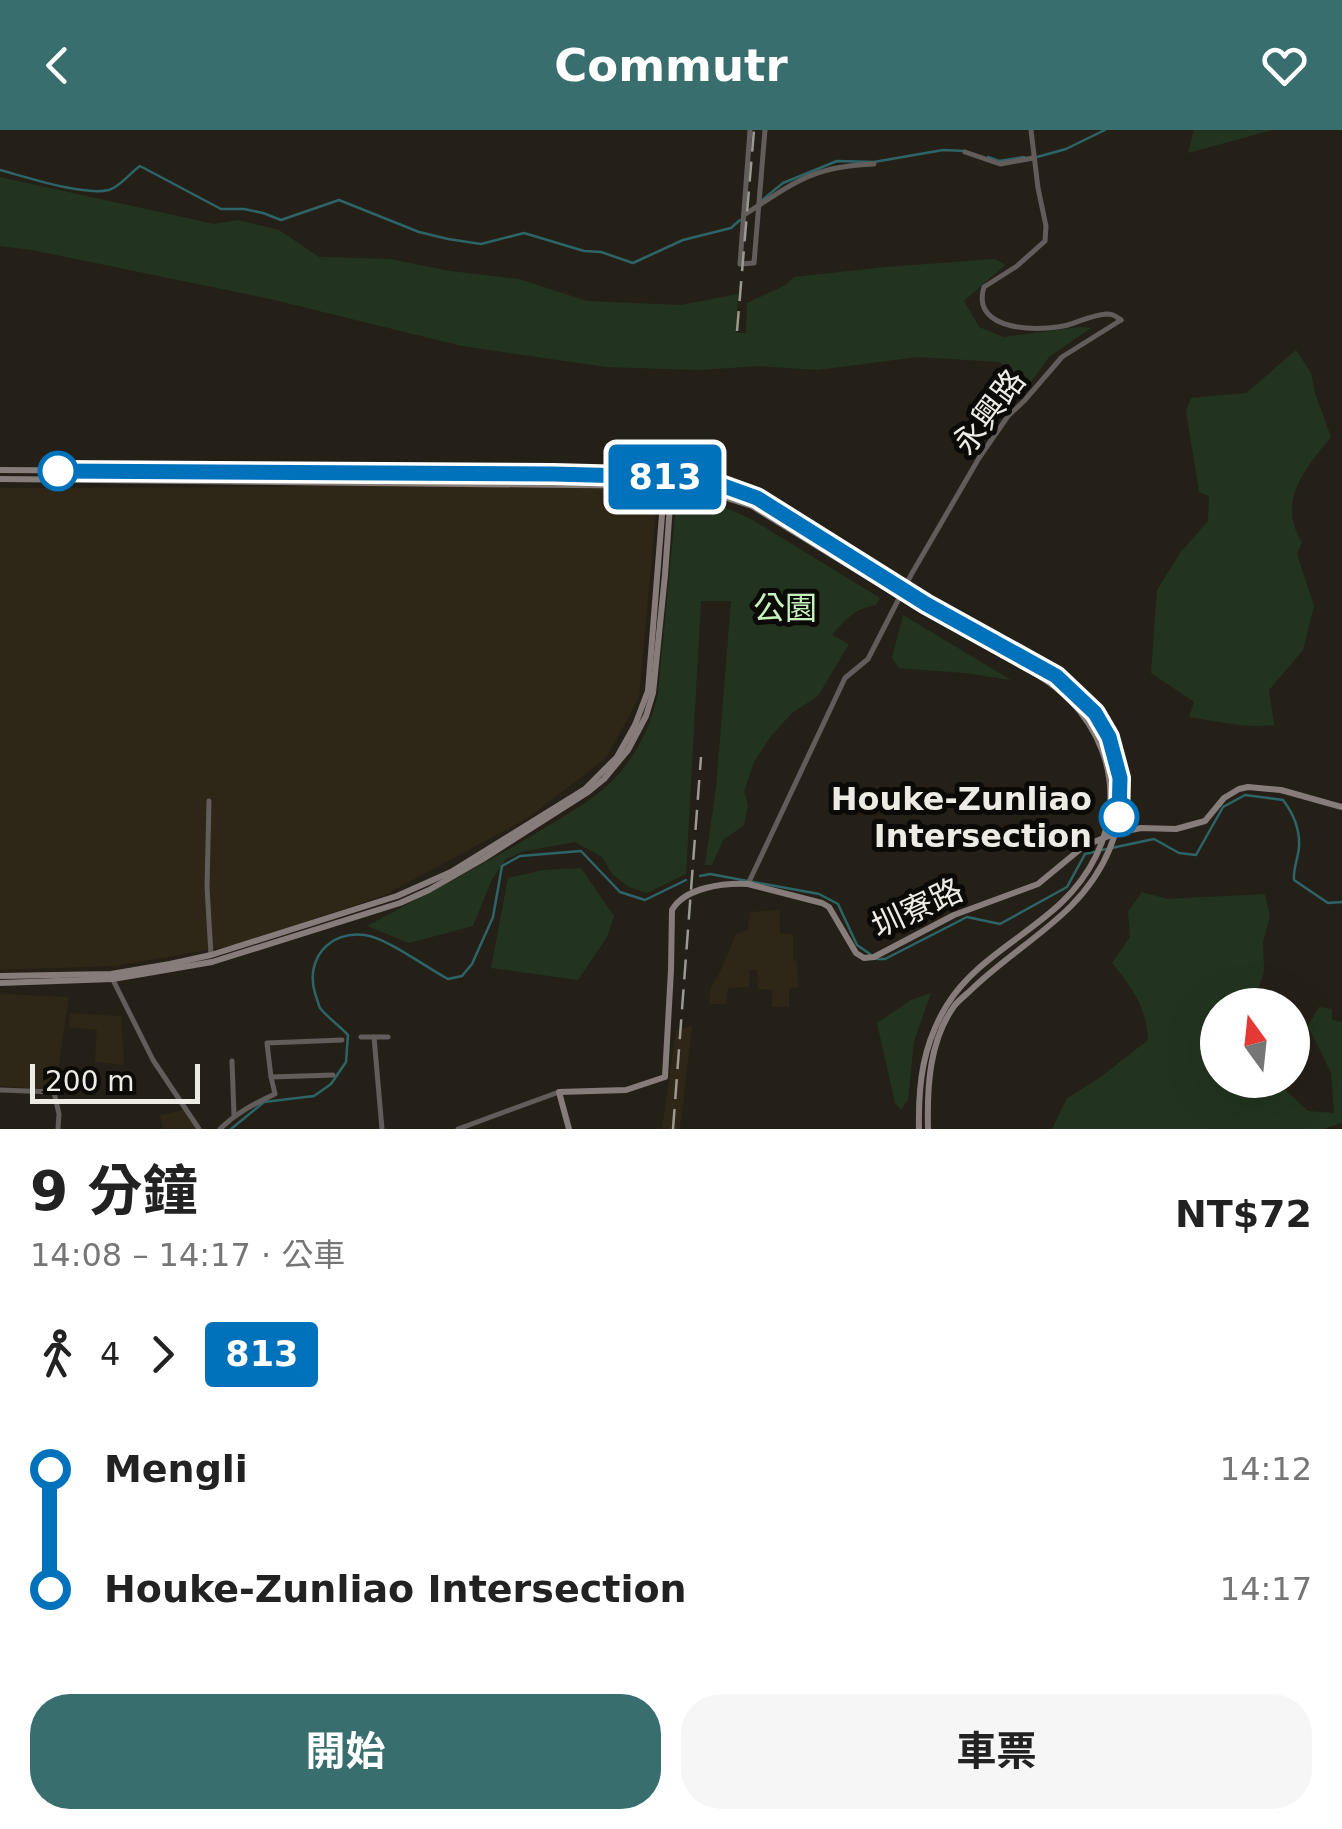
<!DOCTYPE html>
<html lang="zh-TW">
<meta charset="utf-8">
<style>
body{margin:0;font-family:"DejaVu Sans","Noto Sans TC",sans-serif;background:#f6f6f6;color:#222;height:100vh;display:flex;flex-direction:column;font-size:38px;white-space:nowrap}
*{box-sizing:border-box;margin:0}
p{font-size:32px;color:#767676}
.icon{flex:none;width:55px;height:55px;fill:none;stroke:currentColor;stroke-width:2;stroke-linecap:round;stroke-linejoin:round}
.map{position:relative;height:999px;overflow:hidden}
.side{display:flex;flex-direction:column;background:#fff;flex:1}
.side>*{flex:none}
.badge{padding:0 20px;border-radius:8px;font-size:35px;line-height:65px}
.needle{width:65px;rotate:345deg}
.buttons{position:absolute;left:1200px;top:858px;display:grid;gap:20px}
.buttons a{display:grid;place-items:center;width:110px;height:110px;border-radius:50%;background:#fff;box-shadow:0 10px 40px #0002;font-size:50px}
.scale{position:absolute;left:30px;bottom:25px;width:170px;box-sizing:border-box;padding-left:10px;border:5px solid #eeebe5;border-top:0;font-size:28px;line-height:35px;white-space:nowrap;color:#eeebe5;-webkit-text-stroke:8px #0c0a07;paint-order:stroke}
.map>.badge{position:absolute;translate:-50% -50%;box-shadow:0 0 0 5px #fff}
.legs{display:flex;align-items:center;gap:15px;height:110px;padding:0 30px;font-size:32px}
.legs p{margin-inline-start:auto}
.overview{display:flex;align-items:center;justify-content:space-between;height:170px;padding:0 30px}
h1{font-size:55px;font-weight:700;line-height:75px}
.cta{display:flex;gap:20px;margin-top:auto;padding:20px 30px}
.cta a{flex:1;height:115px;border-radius:40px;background:#386f6e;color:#fff;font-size:40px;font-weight:700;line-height:115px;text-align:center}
.cta a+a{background:#f6f6f6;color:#222}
ul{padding:0 30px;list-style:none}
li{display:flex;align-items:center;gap:35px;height:120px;font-size:38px}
li i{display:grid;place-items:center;width:15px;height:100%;margin:0 12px;background:currentColor}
li i::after{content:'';width:25px;height:25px;margin:-12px;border:8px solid;border-radius:50%;background:#fff}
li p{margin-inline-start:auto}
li:first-child i{background:linear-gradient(#0000 50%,currentColor 0)}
li:last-child i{background:linear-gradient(currentColor 50%,#0000 0)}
header{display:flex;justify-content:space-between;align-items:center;height:130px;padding:0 30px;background:#386f6e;color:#fff;font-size:45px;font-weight:700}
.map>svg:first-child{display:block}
.built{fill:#2e2617}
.green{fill:#22341f}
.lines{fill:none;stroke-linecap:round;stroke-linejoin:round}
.stream{stroke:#2c6468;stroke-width:2.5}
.street{stroke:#625c5a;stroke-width:5}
.secondary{stroke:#867d7a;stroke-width:6}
.rail{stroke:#9c9991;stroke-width:2.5;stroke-dasharray:20 10;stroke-linecap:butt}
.secondary-bridge{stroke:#867d7a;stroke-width:6}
.line-1-casing{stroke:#fff;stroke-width:22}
.line-1{stroke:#0072bc;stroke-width:15}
.stop-1-dot{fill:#fff;stroke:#0072bc;stroke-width:5}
.labels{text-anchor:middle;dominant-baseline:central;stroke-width:10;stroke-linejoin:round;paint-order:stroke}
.street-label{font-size:32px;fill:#eeebe5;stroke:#0c0a07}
.park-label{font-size:32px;fill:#c4f3bb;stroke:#0c0a07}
.stop-label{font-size:32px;font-weight:bold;fill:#eeebe5;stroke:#0c0a07;text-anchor:end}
</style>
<header><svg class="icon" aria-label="back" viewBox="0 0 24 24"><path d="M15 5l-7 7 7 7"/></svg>Commutr<svg class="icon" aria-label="heart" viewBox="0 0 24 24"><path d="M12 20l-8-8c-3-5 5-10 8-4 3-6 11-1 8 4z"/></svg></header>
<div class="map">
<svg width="1342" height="999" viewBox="0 0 1342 999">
<rect width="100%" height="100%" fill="#252017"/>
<g class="built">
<path d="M660 338 639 568 606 628 528 688 383 766 231 816 115 836 0 840V358L282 357Z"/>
<path d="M779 780 780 803 793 805V830L797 831 798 857 789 858V877H772V860L758 859 757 840H750L749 857 728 858 726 874H709L711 857 719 844 736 804 748 800 750 782Z"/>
<path d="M0 864 69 867 55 960 0 956Z"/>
<path d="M70 883 121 886 124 935 95 932 97 900 69 897Z"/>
<path d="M692 896 680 999H662L676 900Z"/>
<path d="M184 980 196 999H163L160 985Z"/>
</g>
<g class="green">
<path d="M1194 0H1272L1188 23Z"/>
<path d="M0 47 214 94 238 90 279 100 319 127 390 129 450 141 519 149 587 171 681 175 738 164 736 203H746L747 173 786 155 794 147 886 137 995 129 1005 135 964 171 979 197 1004 207 1080 197 1091 198 1049 227 1028 256 1000 232 918 227 817 240 760 236 699 240 606 237 462 216 270 169 32 120 0 116Z"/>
<path d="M1296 220 1311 243 1315 263 1331 307C1306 337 1276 373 1302 412L1297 424 1314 476 1303 520 1269 560 1274 595C1251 599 1213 591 1189 587L1194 572 1151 543 1157 460 1180 423 1208 391 1209 366 1199 362 1186 281 1191 268 1246 263Z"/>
<path d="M685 369 726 378 751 389 880 468 876 475C855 478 845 490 832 505L849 514 818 566 792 583 771 606 754 632 744 661 748 675 744 695 723 710 712 735H705L716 658 731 471H701L686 744 647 763 629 757 612 744 602 727 575 712 525 721 506 729 492 749 473 796 409 813 367 796C426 764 486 734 543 699 569 683 597 668 618 645 639 621 652 593 658 563L676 376 679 371Z"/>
<path d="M903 485 1011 550 965 543 899 538 892 528Z"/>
<path d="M581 738 614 786 607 807 578 850 491 838 508 748 544 740Z"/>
<path d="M1142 762 1167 769 1265 764 1270 786 1263 812 1264 842 1259 857 1246 870V875H1218V950H1275L1308 981 1334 983 1331 943 1308 896 1319 877 1332 879V890L1342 892V993L1323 999H1052L1067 968 1098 949 1148 910C1147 878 1132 857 1112 833L1130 807 1128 782Z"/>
<path d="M931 863 914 911 908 970 901 980 895 973 877 893 911 870Z"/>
</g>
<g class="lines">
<g class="stream">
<path d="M988 27 999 31 1024 27"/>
<path d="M1037 27 1066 19 1105 0"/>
<path d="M0 40C26 47 83 66 109 60 120 57 130 43 140 36L221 79H244L263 83 281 90 339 70 419 102 448 109 481 114 524 103 584 121 601 122 633 133 683 110 731 98 740 90"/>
<path d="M761 71 783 53 837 31 874 32 943 20 965 21"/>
<path d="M1102 720 1154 709 1179 723 1196 725 1223 677 1245 665 1283 670C1293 683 1300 700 1299 717 1298 729 1293 738 1294 750L1328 773 1342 772"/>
<path d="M700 746 710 744 819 764 838 774 857 815 870 824"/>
<path d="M877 829H885L967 787 1000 794 1067 757 1085 724 1094 722"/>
<path d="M231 999 264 972 314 966 331 954 346 932 348 905C340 896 328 888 320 878 319 876 316 866 315 863 305 830 329 800 365 805 387 808 427 838 448 849L462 846 472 834 493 787 502 736 520 726 581 721 620 762 645 770 686 750"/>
</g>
<g class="street">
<path d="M750 0 740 134 754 133 765 0"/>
<path d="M1031 0 1038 58 1046 96 1045 111 1017 136 984 157C970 202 1040 202 1068 195 1081 191 1093 185 1106 184 1114 184 1115 186 1121 190"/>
<path d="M965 22 1000 34 1033 28"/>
<path d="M744 85C794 53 812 36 874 34"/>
<path d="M209 671 207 757 211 825"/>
<path d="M748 754 845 548 868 529 911 445 979 328 1008 286 1024 271 1062 227 1121 190"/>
<path d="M111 846 153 930 199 999"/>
<path d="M361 907H388"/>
<path d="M374 907 382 999"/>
<path d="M232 931 234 985"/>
<path d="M271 947 333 945"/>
<path d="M0 960 54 962 59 984 58 999"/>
<path d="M220 999C237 982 254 974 275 964L271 947 267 913 342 910"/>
<path d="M458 999 559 962"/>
</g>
<g class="secondary">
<path d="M0 340 553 344 665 347 711 351 757 368"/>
<path d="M0 349 664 356 708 362 752 376"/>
<path d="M748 754 822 773 829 777 856 823 864 828 874 827 954 785 1038 754 1084 716 1116 703 1141 698 1176 699 1205 691 1224 668 1239 659 1248 657 1281 660 1342 677"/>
<path d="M0 846 111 844 170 834 211 825 397 766 451 742 585 659 617 627 635 595 648 561 665 347"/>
<path d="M0 853 113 849 212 832 400 773 429 760 483 729 588 662 604 649 628 620 646 586 653 563 665 445 672 347"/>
<path d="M569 999 559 962 626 960 665 947 671 840"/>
<path d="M919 999C918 953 923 914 947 875 974 831 1024 808 1061 773 1121 716 1129 632 1070 570 1054 554 1034 542 1014 531"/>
<path d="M928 999C927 957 929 910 955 875 960 869 967 864 972 859 1003 829 1041 806 1071 776 1142 704 1137 606 1056 545 1032 527 1002 515 975 502"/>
</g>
<g class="rail">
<path d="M737 201 754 0"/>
<path d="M673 999 701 627"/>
</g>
<g class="secondary-bridge">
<path d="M757 368 975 502"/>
<path d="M752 376 923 481 1014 531"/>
<path d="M671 840 672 780C685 757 724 753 748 754"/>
</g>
</g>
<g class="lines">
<defs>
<path id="line-1" d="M58 341 553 344 665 347 710 351 757 368 926 474 1056 546 1095 583 1109 607 1120 648 1119 687"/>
</defs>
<use href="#line-1" class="line-1-casing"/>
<use href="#line-1" class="line-1"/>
</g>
<g class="stop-1-dot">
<circle cx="58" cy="341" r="18"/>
<circle cx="1119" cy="687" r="18"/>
</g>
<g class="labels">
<g class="street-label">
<text transform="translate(989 282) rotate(-53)">永興路</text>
<text transform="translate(917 778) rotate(-25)">圳寮路</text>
</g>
<g class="park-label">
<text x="785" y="478">公園</text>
</g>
<g class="stop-label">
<text x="1092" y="669">Houke-Zunliao<tspan x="1092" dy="37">Intersection</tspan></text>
</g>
</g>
</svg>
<div class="buttons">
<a><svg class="needle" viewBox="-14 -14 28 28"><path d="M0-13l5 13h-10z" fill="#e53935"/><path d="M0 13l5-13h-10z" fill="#767676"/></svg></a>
</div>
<div class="scale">200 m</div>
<b class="badge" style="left:665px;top:347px;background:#0072bc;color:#fff">813</b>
</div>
<section class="side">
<div class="overview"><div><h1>9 分鐘</h1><p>14:08 – 14:17 · 公車</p></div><b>NT$72</b></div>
<div class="legs"><svg class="icon" aria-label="walk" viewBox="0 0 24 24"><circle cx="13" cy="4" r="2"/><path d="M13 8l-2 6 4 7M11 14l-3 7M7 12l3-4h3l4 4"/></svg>4<svg class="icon" aria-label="forward" viewBox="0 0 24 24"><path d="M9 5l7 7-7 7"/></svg><b class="badge" style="background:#0072bc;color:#fff">813</b></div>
<ul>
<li><i style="color:#0072bc"></i><b>Mengli</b><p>14:12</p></li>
<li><i style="color:#0072bc"></i><b>Houke-Zunliao Intersection</b><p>14:17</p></li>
</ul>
<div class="cta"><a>開始</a><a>車票</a></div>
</section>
